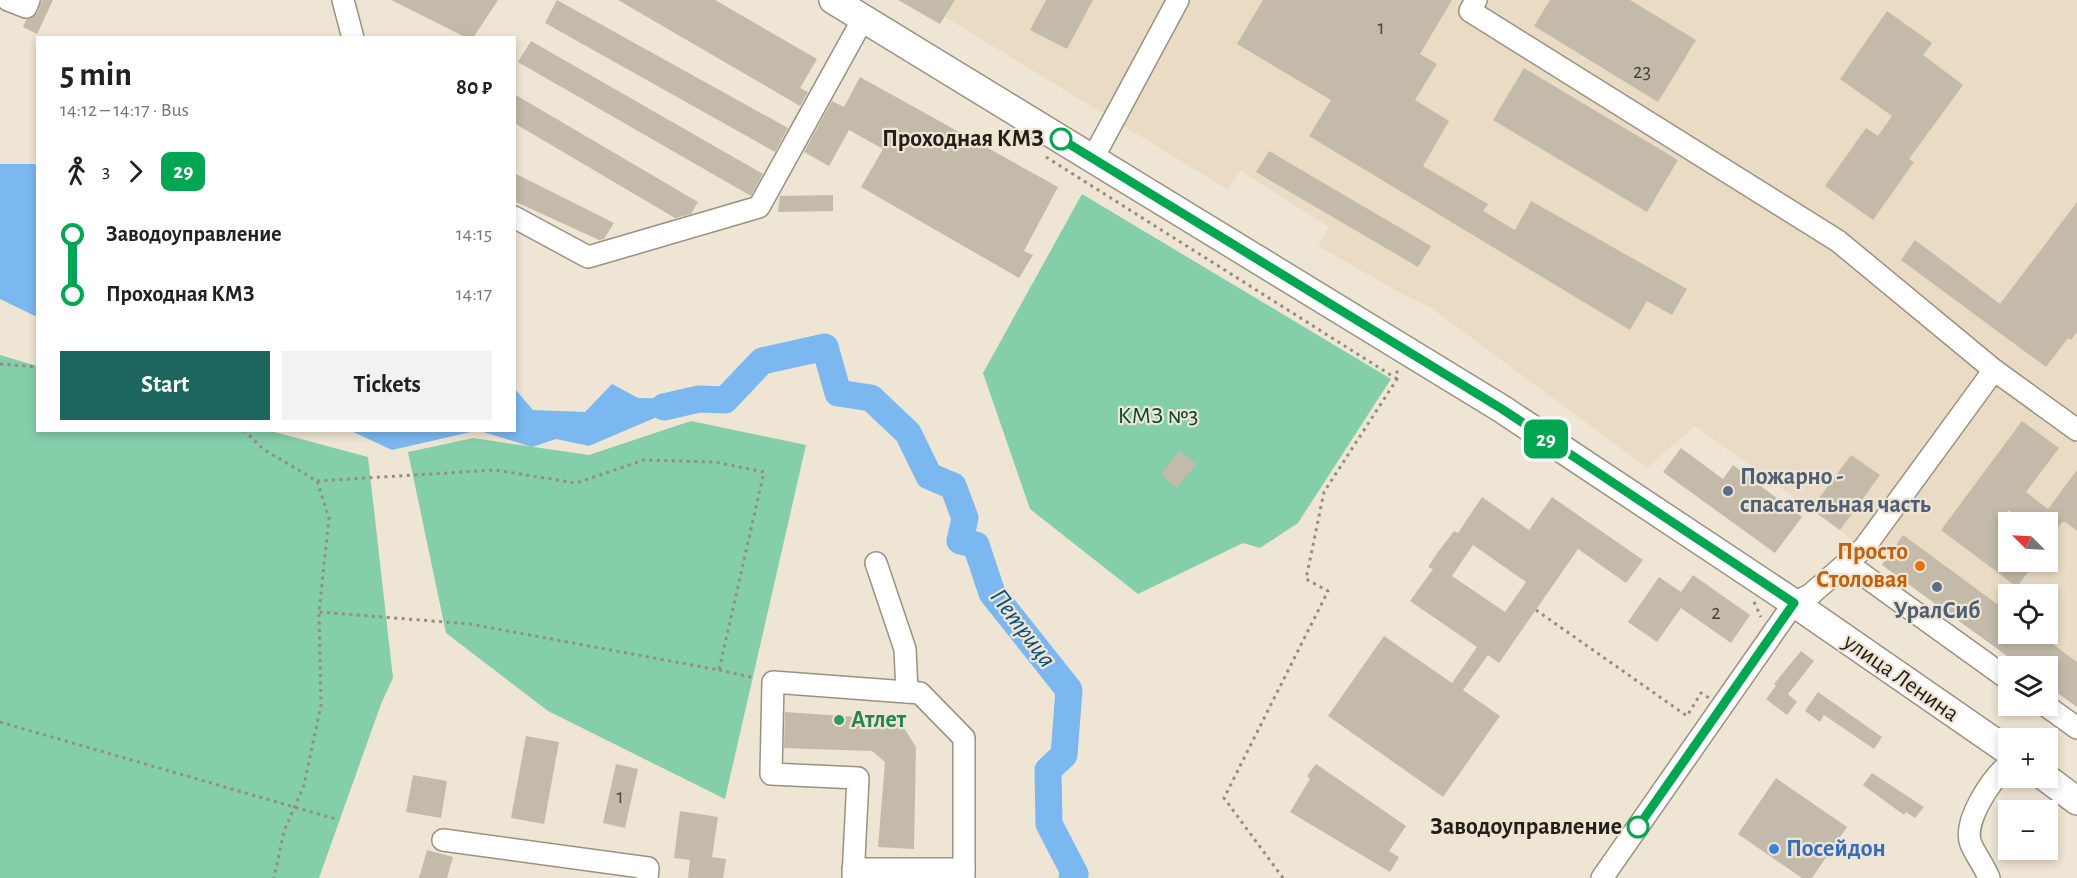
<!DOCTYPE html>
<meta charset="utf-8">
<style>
body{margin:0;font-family:"Alegreya Sans",sans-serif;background:#f2f2f2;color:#202124;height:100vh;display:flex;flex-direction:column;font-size:22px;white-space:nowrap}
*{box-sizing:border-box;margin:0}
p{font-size:20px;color:#757577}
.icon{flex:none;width:33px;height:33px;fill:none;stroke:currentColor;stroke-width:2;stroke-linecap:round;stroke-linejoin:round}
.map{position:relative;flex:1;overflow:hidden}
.sheet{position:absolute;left:36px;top:36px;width:480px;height:396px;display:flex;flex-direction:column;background:#fff;border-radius:0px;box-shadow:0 3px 9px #0003}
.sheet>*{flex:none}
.badge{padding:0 12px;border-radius:9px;font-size:21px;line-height:39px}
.needle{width:39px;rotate:294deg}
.fabs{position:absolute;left:1998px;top:512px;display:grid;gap:12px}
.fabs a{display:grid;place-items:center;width:60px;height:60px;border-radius:0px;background:#fff;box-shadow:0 3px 9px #0003;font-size:30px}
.map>.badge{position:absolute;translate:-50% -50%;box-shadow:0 0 0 3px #fff}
.legs{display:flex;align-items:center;gap:9px;height:66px;padding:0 24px;font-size:20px}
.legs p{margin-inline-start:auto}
.summary{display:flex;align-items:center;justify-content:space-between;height:102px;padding:0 24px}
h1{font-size:33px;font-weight:700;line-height:45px}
.action{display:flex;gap:12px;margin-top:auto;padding:12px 24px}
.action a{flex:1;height:69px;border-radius:0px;background:#1c665e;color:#fff;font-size:24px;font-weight:700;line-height:69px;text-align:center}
.action a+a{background:#f2f2f2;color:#202124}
ul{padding:0 24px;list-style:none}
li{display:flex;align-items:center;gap:21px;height:60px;font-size:22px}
li i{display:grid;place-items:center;width:9px;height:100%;margin:0 8px;background:currentColor}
li i::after{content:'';width:15px;height:15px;margin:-8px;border:4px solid;border-radius:50%;background:#fff}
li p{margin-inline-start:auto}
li:first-child i{background:linear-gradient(#0000 50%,currentColor 0)}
li:last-child i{background:linear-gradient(currentColor 50%,#0000 0)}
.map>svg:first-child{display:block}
.built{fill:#eadcc4;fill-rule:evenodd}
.green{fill:#85ceaa}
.water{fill:#7bb8ef}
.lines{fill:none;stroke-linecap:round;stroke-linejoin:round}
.river{stroke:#7bb8ef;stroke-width:27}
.building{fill:#c3baa9;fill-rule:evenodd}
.minor-casing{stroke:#9b9181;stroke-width:24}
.major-casing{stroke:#9b9181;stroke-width:30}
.path{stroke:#948d81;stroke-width:3;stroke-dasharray:3 4.5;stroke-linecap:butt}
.minor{stroke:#fff;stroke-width:21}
.major{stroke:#fff;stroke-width:27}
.line-1-casing{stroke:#fff;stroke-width:14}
.line-1{stroke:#00a651;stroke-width:9}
.stop-1-dot{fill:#fff;stroke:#00a651;stroke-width:3}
.service-dot{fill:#5c6f8a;stroke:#efe5d4;stroke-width:2}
.food-dot{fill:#e8710a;stroke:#efe5d4;stroke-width:2}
.leisure-dot{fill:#2e9e5b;stroke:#efe5d4;stroke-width:2}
.shop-dot{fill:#3f7fe0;stroke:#efe5d4;stroke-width:2}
.labels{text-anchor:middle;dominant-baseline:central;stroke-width:4.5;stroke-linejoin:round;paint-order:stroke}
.number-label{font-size:21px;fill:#4a453c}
.stop-label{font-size:24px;font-weight:bold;fill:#221e18;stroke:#efe5d4;text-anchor:end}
.park-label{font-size:24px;fill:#014a31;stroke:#efe5d4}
.service-label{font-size:24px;font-weight:bold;fill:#4e5e75;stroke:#efe5d4;text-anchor:start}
.food-label{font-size:24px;font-weight:bold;fill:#c56008;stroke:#efe5d4;text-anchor:end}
.street-label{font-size:24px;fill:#221e18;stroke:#efe5d4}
.leisure-label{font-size:24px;font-weight:bold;fill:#27864d;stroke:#efe5d4;text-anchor:start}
.shop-label{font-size:24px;font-weight:bold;fill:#366cbe;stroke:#efe5d4;text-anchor:start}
.water-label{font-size:26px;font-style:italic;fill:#074f81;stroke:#efe5d4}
</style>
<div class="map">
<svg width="2077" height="878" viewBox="0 0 2077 878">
<rect width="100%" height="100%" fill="#efe5d4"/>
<path class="built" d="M917 0H2077V707L2048 686V666H2021L1882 565 1883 562 1864 548 1695 426 1647 468 1430 307 1402 294 1318 246 1329 227 1241 171 1227 189ZM2008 522H2048V561H2008ZM2008 594H2048V633H2008Z"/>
<g class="green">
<path d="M1082 194 1391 379 1298 523 1260 548 1243 543 1138 594 1030 509 983 373Z"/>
<path d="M0 355 37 366 38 430 271 431 368 457 393 678 381 704 319 878H0Z"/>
<path d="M691 421 806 445 725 799 548 711 446 633 408 452 473 438 589 455Z"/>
</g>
<g class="water">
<path d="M0 164H34L37 166V317L0 299Z"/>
<path d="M612 384 638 398 699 399 589 446 556 439 532 447 480 431 514 430 515 389 533 410 585 412Z"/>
<path d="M351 431H475L392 450Z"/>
</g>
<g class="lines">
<path class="river" d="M664 407 699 399 725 400 762 361 825 347 838 393 871 398 908 433 929 476 953 486 965 518 960 541 976 545 992 593 1069 690 1064 755 1048 770 1049 824 1075 874 1072 878"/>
</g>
<g class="building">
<path d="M42 0H53L37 34 23 27 26 20 37 13Z"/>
<path d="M391 0H498L473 38H467Z"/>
<path d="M557 0 788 128 775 152 545 23Z"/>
<path d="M618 0H715L817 59 800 88 808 92 800 106Z"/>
<path d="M898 0H955L940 24Z"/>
<path d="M1046 0H1093L1067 49 1030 30Z"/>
<path d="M1263 0H1452L1420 54 1437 64 1415 100 1449 121 1423 166 1488 204 1483 211 1515 230 1531 201 1687 289 1672 315 1647 301 1630 330 1309 136 1331 100 1237 44Z"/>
<path d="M1550 0H1630L1696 40 1658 102 1534 26Z"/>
<path d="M1887 11 1932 43 1923 55 1963 85 1909 159 1914 162 1873 220 1825 186 1866 128 1878 136 1892 116 1840 79Z"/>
<path d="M531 41 763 174 751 196 518 62Z"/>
<path d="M1524 68 1678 160 1647 212 1493 120Z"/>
<path d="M860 77 1058 187 1024 251 1033 255 1019 278 861 187 883 149 849 130 829 166 804 152 832 101 844 107Z"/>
<path d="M514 94 698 202 691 214 675 218 514 123Z"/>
<path d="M1269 151 1431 246 1418 267 1256 172Z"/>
<path d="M514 173 614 223 604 239 599 240 514 201Z"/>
<path d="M833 195V211L778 212 780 196Z"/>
<path d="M2077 202V332L2071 340 2068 338 2046 367 1901 260 1915 240 2000 304Z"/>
<path d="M2022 421 2059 448 2026 492 2048 509 2077 470V531L2063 520 2065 522H2062L2048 542V522H2025L2008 510V561H2036L2017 587 1941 530Z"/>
<path d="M1681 448 1723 479 1733 465 1802 517 1775 553 1663 472Z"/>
<path d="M1179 451 1196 464 1177 488 1161 475Z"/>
<path d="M1851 455 1880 475 1840 530 1811 509Z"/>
<path d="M1482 497 1529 530 1552 497 1643 560 1626 583 1578 549 1499 663 1488 655 1463 690 1500 716 1443 797 1328 716 1384 636 1452 683 1477 647 1410 601 1433 569 1428 567 1438 552 1454 531 1458 533ZM1473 545 1526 582 1505 612 1452 576Z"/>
<path d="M1903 535 2008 612V633H2038L2077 662V707L2048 686V666H2021L1882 565Z"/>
<path d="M1693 575 1750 615 1731 643 1681 608 1657 642 1628 622 1659 577 1681 592Z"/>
<path d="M1801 651 1814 661 1788 694 1797 702 1787 715 1766 699 1776 686 1774 684Z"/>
<path d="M1818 692 1882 737 1874 749 1824 715 1820 722 1805 711Z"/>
<path d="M785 712 899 720 916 747 914 849 878 847 885 762 872 751 784 748Z"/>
<path d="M526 736 559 742 544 824 511 818Z"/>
<path d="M616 764 638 769 625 828 603 823Z"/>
<path d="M1316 764 1406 826 1389 851 1399 857 1390 872 1290 812 1310 779 1307 776Z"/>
<path d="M1872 773 1924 807 1915 818 1906 812 1904 815 1863 785Z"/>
<path d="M413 775 447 781 441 818 406 812Z"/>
<path d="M1776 778 1847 827 1812 878H1802L1738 834Z"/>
<path d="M680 811 718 817 712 857 726 859 723 878H688L690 860 674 858Z"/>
<path d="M427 850 453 857 447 878H419Z"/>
</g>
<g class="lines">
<defs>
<g id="minor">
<path d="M8 0 26 7 29 0"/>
<path d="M343 0 353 38"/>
<path d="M1476 0 1470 11 1838 241 1994 370 2077 430"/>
<path d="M1093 158 1178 0"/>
<path d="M514 217 588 257 759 207 863 19"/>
<path d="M876 563 905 649 907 692"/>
<path d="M1848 564 2008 679"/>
<path d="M2045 705 2077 728"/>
<path d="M443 840 648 868 647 878"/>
<path d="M853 869H964"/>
<path d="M853 878 858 778 771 774 773 682 920 693 964 738V878"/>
<path d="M1602 878 1794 603 1810 595 1864 548 1994 370"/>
<path d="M1989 878C1984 865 1976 856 1971 844 1962 822 1992 778 2008 765"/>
</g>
<g id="major">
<path d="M833 0 1502 409 1794 603 2008 751"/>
<path d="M2045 777 2077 801"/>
</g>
</defs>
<use href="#minor" class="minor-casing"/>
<use href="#major" class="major-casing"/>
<g class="path">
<path d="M1046 157 1397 379"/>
<path d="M0 364 38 367"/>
<path d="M244 430 263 449 317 481 329 518 319 612 321 705 304 785 284 831 274 878"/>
<path d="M317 481 495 470 576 483 644 460 715 462 764 472 719 670 470 624 319 612"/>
<path d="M1754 602 1761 617"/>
<path d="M1536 610 1687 716 1701 693 1709 698"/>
<path d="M719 670 755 678"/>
<path d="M0 722 339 820"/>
<path d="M1283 878 1224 798 1328 591 1306 579 1324 492 1397 379V368"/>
</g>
<use href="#minor" class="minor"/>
<use href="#major" class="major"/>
</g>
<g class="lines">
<defs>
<path id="line-1" d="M1061 139 1502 409 1794 603 1638 827"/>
</defs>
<use href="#line-1" class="line-1-casing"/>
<use href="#line-1" class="line-1"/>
</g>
<g class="stop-1-dot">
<circle cx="1061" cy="139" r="10"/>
<circle cx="1638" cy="827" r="10"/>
</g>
<g class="service-dot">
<circle cx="1728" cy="491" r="6"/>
<circle cx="1937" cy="587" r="6"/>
</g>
<circle class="food-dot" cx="1920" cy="566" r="6"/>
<circle class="leisure-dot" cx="839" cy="720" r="6"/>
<circle class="shop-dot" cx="1774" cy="849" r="6"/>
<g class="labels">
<g class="number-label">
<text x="1381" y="27">1</text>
<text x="1642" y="71">23</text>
<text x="1716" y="612">2</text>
<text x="620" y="796">1</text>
</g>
<g class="stop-label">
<text x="1044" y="139">Проходная КМЗ</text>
<text x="1622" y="827">Заводоуправление</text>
</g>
<g class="park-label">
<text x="1158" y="416">КМЗ №3</text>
</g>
<g class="service-label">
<text x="1740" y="477">Пожарно -<tspan x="1740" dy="28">спасательная часть</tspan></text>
<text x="1937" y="611" text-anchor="middle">УралСиб</text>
</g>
<g class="food-label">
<text x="1908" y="552">Просто<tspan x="1908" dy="28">Столовая</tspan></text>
</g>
<g class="street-label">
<text transform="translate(1901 678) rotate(35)">улица Ленина</text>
</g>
<g class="leisure-label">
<text x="851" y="720">Атлет</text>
</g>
<g class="shop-label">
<text x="1786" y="849">Посейдон</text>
</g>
<g class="water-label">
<text transform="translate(1023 628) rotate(53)">Петрица</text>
</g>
</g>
</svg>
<div class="fabs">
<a><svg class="needle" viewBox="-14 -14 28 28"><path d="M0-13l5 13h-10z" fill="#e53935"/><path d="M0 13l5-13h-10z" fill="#757577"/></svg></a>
<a><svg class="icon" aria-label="locate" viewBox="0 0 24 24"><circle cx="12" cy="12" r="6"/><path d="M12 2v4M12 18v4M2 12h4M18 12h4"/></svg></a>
<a><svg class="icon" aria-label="layers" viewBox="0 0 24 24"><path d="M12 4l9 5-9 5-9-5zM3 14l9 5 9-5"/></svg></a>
<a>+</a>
<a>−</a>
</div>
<b class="badge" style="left:1546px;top:439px;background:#00a651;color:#fff">29</b>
<section class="sheet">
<div class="summary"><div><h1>5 min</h1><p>14:12 – 14:17 · Bus</p></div><b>80 ₽</b></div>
<div class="legs"><svg class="icon" aria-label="walk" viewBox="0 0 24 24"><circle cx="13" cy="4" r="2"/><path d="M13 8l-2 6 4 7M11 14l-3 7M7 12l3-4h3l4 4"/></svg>3<svg class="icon" aria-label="forward" viewBox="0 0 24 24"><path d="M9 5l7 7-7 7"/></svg><b class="badge" style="background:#00a651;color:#fff">29</b></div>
<ul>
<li><i style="color:#00a651"></i><b>Заводоуправление</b><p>14:15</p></li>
<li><i style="color:#00a651"></i><b>Проходная КМЗ</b><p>14:17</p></li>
</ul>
<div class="action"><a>Start</a><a>Tickets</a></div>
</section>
</div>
